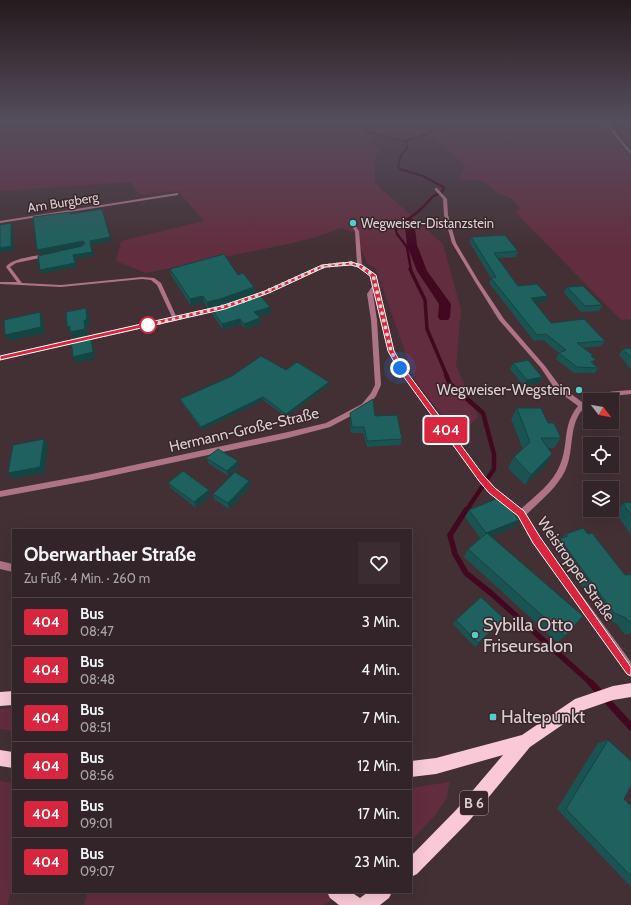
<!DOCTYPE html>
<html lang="de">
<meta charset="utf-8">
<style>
body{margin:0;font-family:Cabin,sans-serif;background:#3a2c30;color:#f1f3f6;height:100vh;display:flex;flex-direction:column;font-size:15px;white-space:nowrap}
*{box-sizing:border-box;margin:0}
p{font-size:13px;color:#a8a4a8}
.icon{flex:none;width:22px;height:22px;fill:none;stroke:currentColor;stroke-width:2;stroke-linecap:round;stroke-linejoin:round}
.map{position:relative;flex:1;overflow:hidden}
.sheet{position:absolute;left:12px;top:529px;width:400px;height:364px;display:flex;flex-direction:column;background:#322428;border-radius:0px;box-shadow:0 4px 16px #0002,0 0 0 1px #4d4145}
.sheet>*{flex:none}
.badge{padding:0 8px;border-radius:3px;font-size:14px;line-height:26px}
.needle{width:26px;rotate:121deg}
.fabs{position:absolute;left:583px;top:393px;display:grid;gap:8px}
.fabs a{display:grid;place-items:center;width:36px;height:36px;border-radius:0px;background:#322428;box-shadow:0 4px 16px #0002,0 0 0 1px #4d4145;font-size:20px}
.you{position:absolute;width:20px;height:20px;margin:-10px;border:3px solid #fff;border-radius:50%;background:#1a73e8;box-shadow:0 0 0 6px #1a73e833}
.map>.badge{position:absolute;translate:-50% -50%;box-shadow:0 0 0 2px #fff}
.round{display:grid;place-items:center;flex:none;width:42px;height:42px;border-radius:0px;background:#3a2c30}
.summary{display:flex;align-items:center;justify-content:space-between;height:68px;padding:0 12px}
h1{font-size:19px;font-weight:800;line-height:30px}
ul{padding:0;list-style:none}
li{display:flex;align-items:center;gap:12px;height:48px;padding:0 12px;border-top:1px solid #4d4145}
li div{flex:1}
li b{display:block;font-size:15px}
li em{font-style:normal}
li .badge{min-width:44px;font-weight:700;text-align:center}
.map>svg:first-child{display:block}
.green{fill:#622e3f}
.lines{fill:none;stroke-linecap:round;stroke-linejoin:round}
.stream-far5{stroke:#410820;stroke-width:2}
.stream-far4{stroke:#410820;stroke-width:2.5}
.stream-far3{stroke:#410820;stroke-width:3.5}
.stream-far2{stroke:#410820;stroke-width:4.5}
.stream-far1{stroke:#410820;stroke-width:5.5}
.stream{stroke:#410820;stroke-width:7}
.canal{fill:#410820;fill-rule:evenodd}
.minor{fill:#ae7485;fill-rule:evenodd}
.major{fill:#fac9d7;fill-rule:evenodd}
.wall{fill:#1a5351}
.shaded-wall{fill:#154442}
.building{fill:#1e615e;stroke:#154442}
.line{fill:#d7263d;stroke:#fff}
.walk{stroke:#dccfd2;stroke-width:4;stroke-dasharray:0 7.2}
.poi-dot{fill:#54cdc7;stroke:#39262b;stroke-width:1.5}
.stop-dot{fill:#fff;stroke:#d7263d;stroke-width:2}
.labels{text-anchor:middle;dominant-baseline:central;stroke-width:3;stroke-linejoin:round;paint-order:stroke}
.far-street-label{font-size:13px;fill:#dccfd2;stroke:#39262b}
.far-poi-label{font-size:13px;fill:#dccfd2;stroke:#39262b;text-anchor:start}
.shield{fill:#39262b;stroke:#ab9ca0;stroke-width:1}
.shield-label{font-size:14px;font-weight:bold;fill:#dccfd2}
.poi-label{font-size:15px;fill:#dccfd2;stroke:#39262b;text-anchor:end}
.street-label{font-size:15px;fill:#dccfd2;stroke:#39262b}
.near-poi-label{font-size:18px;fill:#dccfd2;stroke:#39262b;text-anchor:start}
</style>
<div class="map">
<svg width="631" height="905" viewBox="0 0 631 905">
<rect width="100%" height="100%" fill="#433035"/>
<g class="green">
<path d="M0 122H602C613 134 621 147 631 159V319L621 320 515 212 520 208 511 198 499 194 481 180H459L465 165 429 134 408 141 379 136 370 139 379 149 375 161V183L443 244 461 310 456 365 478 417 458 436 415 380 376 269 367 263 354 232 341 228 319 236 293 243 146 273 116 261 121 241 204 221 178 191 140 195 130 182 0 191Z"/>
<path d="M611 122H619L631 133V144L629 143Z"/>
<path d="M13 708V731L0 729V709Z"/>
<path d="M0 781 13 783V886L7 905H0Z"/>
<path d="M450 782 446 799 436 814 411 841V788Z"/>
<path d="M87 892H346L324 905H84Z"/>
</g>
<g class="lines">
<g class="stream-far5">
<path d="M366 122 365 127 368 132 407 142V148L401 155 398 166 400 169 423 176 443 187"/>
<path d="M404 141 418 137 454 122"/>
</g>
<path class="stream-far4" d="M411 270 407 247 397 234 395 226C406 221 414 216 422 208 431 200 429 197 442 192L444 188 442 186"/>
<path class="stream-far3" d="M410 269 425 300 427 329 447 376"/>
<path class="stream-far2" d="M446 375 450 384 483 413 494 454V469L466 511"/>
<path class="stream-far1" d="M466 510 450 535 455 554 466 573 492 594 592 684"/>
<path class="stream" d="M591 683 631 727"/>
<path class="canal" d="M409 217 414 220 417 245 427 271 451 304 450 317 448 320H440L438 317 439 304 417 271 407 245 404 220Z"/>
<g class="minor">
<path d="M604 122H607L631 152V155Z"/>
<path d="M435 188H437L447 199 448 215 456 243 478 280 504 319 545 366 559 385 582 402C595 392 615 391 631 390V394L613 396 596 400H590V403C566 419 576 448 565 471 556 489 540 501 526 515L539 537 631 662V675L628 673 533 543 518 516 489 493 479 481 398 369 388 351 374 291 373 294 377 320 381 385 376 396 366 408 330 427 288 438 92 480 0 497V491L92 474 288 432 326 423 362 404 371 393 375 385 371 320 367 294 373 285 371 276C366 272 361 268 355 266 328 258 278 289 253 299L248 298 313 269 340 262 357 264 355 231 348 221 350 220H351L359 231 362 266 375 275 394 351 403 367 485 477 495 489 521 509C535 496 553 483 560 465 569 444 562 425 578 406L555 389 541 368 499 320 474 280 452 243 444 215 443 199 435 190Z"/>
<path d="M177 193H178V195L0 223V221Z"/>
<path d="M47 254 49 255V256L16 263 10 267 22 283 61 285 142 277 154 278 161 283 176 316 220 306 223 308 175 321 0 360V356L172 317 157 285 151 280 142 279 61 287 0 284V282H17L6 267C11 258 37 256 47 254Z"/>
<path d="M0 561 13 564V572L0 569Z"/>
</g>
<g class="major">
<path d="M631 683V697L613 700 584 710 530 747 469 821 417 874 411 877V856L457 809 503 755 436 774 411 777V761L436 758 522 735 575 699 613 686Z"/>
<path d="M13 691V705L0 706V692Z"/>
<path d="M0 750 13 752V768L0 766Z"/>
<path d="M327 892H351L360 898 368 892H392L389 898 380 905H339L330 898Z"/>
</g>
</g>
<g class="wall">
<path d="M471 237 518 251 516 257 497 258 518 286 545 302 535 303 551 323 605 341 601 346 583 348 592 357 593 364 598 368 595 373H574L556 359 559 353 543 340 534 341 489 283 491 278 470 243Z"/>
<path d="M170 269 238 275 255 293 222 306 270 307 271 313 258 317 260 324 245 329 241 324 223 330 212 314 211 308H208L204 302 191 306 171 275Z"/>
<path d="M567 287 602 305 599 311 581 312 564 293Z"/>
<path d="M631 348V369L619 355 623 349Z"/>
<path d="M513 363 539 383 524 386 510 369Z"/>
<path d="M286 370 329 385 286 417 263 400 202 430 181 402 180 399Z"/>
<path d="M517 408 548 423 561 438 554 448H548L552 454 546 465 525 485 508 468 514 457 523 449 511 419Z"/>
<path d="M350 413 375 416 402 439 400 445 367 447 363 433H351L350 419Z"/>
<path d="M206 458 239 466 228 476 208 463Z"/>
<path d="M249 481 251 486 229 509 214 499 213 494Z"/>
<path d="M168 483 210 496 196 508 171 488Z"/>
<path d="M631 502V535L615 512 623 503Z"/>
<path d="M469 510 519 520 514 527 491 537 565 636 557 642 464 557 468 549 480 538 465 517Z"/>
<path d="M566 534H588L625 575 631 574V633L625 635 617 624 606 619 553 546 560 539 562 538Z"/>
<path d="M456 620 500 623 475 647 453 624Z"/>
<path d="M608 740 624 799 631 806V887L557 809 598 743Z"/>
</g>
<g class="shaded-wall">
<path d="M103 213 112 241 91 245 94 256 75 259 77 267 42 274 40 270 73 255 90 241Z"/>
<path d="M11 223 13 227 14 250 0 253V248Z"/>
<path d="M83 241 85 246 39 254 37 250Z"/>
<path d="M254 287 255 293 222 306 208 308 207 302Z"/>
<path d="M203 296 204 302 191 306 190 299Z"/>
<path d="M548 296 545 302 529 304 531 298Z"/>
<path d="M270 307 271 313 255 318 254 312Z"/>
<path d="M86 308 89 314 90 325 87 328 88 335 85 336 88 342 74 338 67 327 84 321Z"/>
<path d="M40 312 43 318 45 333 9 341 5 335Z"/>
<path d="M260 318V324L245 329 244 324Z"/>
<path d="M240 319 241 324 223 330 222 324Z"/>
<path d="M91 339 94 346 95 359 76 363 73 357Z"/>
<path d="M542 377 539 383 524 386 527 380Z"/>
<path d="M329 382V385L286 417V414Z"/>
<path d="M263 397V400L202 430 201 427Z"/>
<path d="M44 439 48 445 45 473 13 479 8 473Z"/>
<path d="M552 454 546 465 525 485 531 475Z"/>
<path d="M238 461 239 466 228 476 227 471Z"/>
<path d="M249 481 251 486 229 509 228 503Z"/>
<path d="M209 490 210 496 196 508 194 502Z"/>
<path d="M519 520 514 527 482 541 486 533Z"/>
</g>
<g class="building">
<path d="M102 209 110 237 90 241 92 252 73 255 75 263 40 270 38 256 82 246 85 243 83 241 37 250 33 217 70 212V214Z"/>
<path d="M11 223V246L0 248V225Z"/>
<path d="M505 235 518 251 494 253 518 286 537 284 548 296 531 298 551 323 584 319 605 341 577 343 593 355 591 356 596 360 591 362 598 368 577 367 559 353 566 350 546 334 537 335 491 278 496 277 471 237Z"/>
<path d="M224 254 238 275 243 273 254 287 220 299 207 302 203 296 190 299 170 269Z"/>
<path d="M583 286 602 305 585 306 567 287Z"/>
<path d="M258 293 270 307 254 312 260 318 244 324 240 319 222 324 211 308 225 305Z"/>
<path d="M86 308 87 319 84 321 85 329 70 332V326L67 327 66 312Z"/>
<path d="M40 312 41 327 5 335 4 320Z"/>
<path d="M85 335V341L91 339 93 352 73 357 71 339Z"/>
<path d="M631 348V358L623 349Z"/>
<path d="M261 356 286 370 297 362 329 382 286 414 263 397 201 427 180 399 232 376Z"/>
<path d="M528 360 542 377 527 380 513 363Z"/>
<path d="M373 399 375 416 397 415 402 439 367 441 364 427H352L350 413Z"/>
<path d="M517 408H541L548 423H554L561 438H541L552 454 531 475 514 457 530 442Z"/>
<path d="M44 439 40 467 8 473 13 445Z"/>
<path d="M218 449 238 461 227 471 206 458Z"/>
<path d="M183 471 209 490 194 502 168 483Z"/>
<path d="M235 472 249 481 228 503 213 494Z"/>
<path d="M501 497 519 520 486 533 469 510Z"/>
<path d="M631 502V515L623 503Z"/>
<path d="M583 528 588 534 592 533 625 575 631 574V624L626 618 614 613 560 539 568 536 566 534Z"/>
<path d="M487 533 583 616 565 636 468 549Z"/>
<path d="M481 597 504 619 478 643 456 620Z"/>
<path d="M608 740 631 761V786L624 799 631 806V876L566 809Z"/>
</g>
<linearGradient id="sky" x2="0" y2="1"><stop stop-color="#251a1d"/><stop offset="0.49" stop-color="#554e5c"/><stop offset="1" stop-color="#554e5c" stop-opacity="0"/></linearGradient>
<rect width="631" height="249" fill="url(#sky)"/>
<path class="line" d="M351 262 362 265 376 275 394 351 403 367 484 476 495 488 524 511 540 537 631 667V676L627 674 533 543 518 516 489 493 479 481 398 369 388 351 370 276 358 267 351 265 325 267 269 293 225 309 0 360V356L221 306 265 291 322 265Z"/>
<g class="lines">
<path class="walk" d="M148 325 147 326 244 301 324 266 351 263 360 266 373 275 391 351 400 368"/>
</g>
<g class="poi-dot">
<circle cx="353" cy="223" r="4"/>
<circle cx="579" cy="390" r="4"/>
<circle cx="475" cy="635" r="4"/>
<rect x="489" y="713" width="8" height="8" rx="2"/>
</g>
<circle class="stop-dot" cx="148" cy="325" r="8"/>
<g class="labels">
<g class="far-street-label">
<text transform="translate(63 202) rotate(-9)">Am Burgberg</text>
</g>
<g class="far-poi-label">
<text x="361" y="223">Wegweiser-Distanzstein</text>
</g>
<rect class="shield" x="460" y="791" width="28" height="24" rx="3"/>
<g class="shield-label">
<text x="474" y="803">B 6</text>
</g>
<g class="poi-label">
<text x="571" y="390">Wegweiser-Wegstein</text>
</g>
<g class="street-label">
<text transform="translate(244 430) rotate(-13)">Hermann-Große-Straße</text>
<text transform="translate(576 569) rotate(55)">Weistropper Straße</text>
</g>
<g class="near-poi-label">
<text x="483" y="625">Sybilla Otto<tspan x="483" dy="21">Friseursalon</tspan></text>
<text x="501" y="717">Haltepunkt</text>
</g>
</g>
</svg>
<div class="fabs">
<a><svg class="needle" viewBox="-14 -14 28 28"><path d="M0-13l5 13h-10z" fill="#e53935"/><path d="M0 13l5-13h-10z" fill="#a8a4a8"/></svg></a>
<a><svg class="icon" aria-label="locate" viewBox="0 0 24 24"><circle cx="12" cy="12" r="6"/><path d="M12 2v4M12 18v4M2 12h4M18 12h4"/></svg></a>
<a><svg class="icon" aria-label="layers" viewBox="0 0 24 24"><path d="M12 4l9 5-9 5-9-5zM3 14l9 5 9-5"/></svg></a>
</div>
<div class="you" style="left:400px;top:368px"></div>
<b class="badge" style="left:446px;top:430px;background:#d7263d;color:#fff">404</b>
<section class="sheet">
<div class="summary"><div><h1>Oberwarthaer Straße</h1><p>Zu Fuß · 4 Min. · 260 m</p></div><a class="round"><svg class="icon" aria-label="heart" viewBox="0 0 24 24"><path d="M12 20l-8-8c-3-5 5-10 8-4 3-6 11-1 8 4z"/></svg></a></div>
<ul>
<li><span class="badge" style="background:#d7263d;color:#fff">404</span><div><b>Bus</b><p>08:47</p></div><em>3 Min.</em></li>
<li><span class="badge" style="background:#d7263d;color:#fff">404</span><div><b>Bus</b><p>08:48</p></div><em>4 Min.</em></li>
<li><span class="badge" style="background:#d7263d;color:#fff">404</span><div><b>Bus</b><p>08:51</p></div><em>7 Min.</em></li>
<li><span class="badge" style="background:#d7263d;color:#fff">404</span><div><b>Bus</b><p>08:56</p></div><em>12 Min.</em></li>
<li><span class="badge" style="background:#d7263d;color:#fff">404</span><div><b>Bus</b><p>09:01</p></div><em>17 Min.</em></li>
<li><span class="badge" style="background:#d7263d;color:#fff">404</span><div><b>Bus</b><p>09:07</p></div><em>23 Min.</em></li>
</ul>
</section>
</div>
